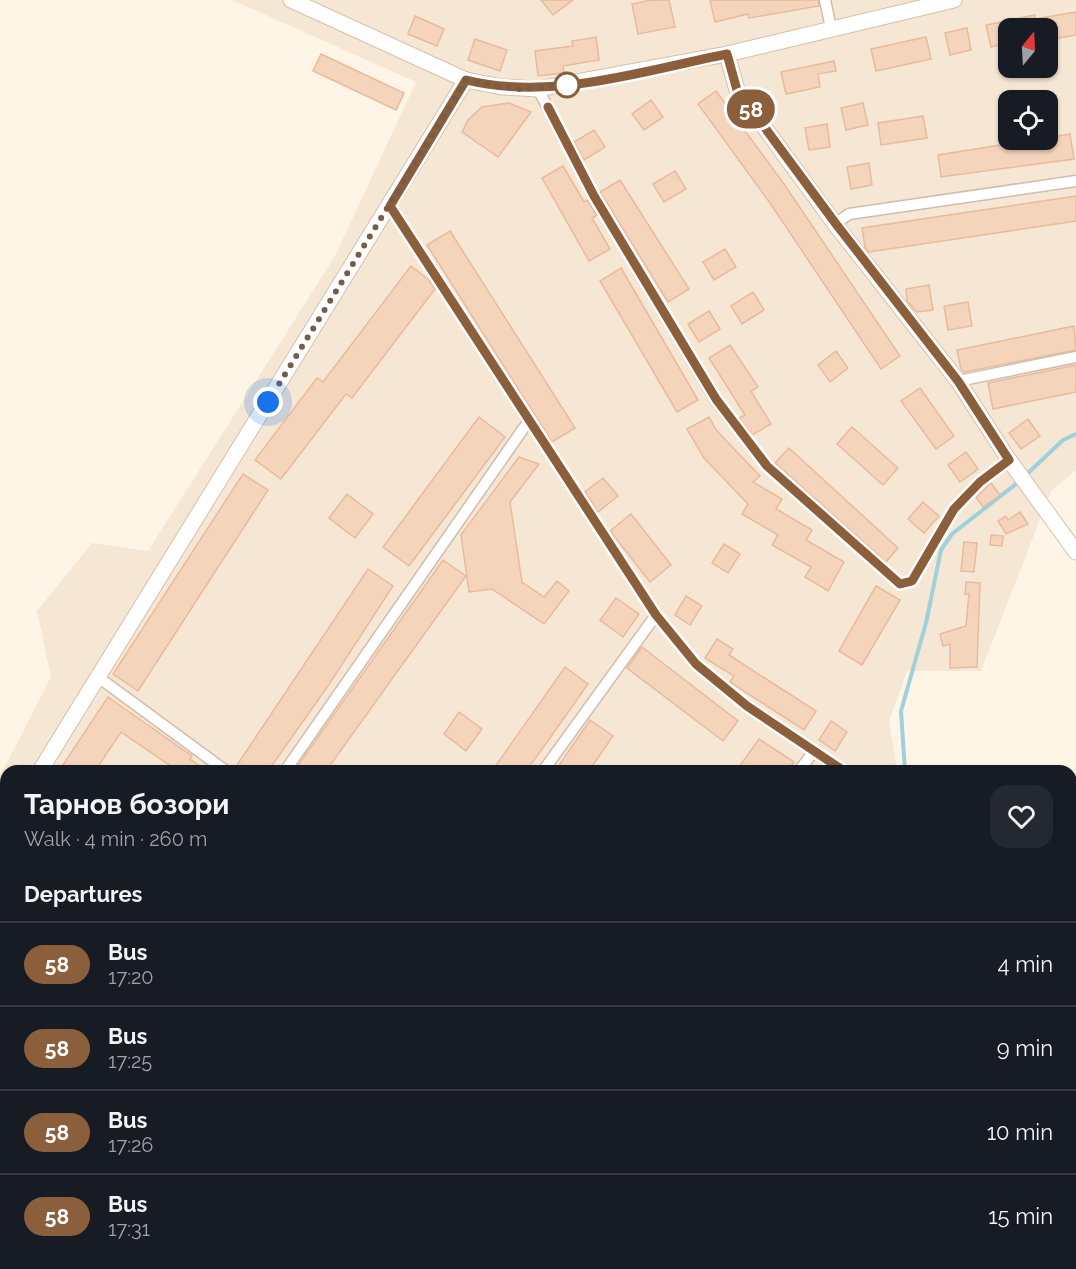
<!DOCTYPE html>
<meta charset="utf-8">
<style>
body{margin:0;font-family:Raleway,sans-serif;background:#242831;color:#f1f3f6;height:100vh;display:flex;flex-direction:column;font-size:22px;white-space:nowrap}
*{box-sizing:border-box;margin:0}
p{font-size:20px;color:#9ea1a6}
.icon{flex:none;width:33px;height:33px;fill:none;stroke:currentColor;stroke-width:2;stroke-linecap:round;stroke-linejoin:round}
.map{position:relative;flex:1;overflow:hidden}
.drawer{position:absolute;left:0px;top:765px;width:1077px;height:504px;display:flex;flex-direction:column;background:#171b24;border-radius:18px 18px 0 0;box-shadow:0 2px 4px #0004}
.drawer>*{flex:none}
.badge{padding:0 12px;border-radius:20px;font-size:21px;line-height:39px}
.needle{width:39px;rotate:18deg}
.fabs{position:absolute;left:998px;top:18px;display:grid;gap:12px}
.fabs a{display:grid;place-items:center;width:60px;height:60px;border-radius:12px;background:#171b24;box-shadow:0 2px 4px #0004;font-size:30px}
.you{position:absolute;width:30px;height:30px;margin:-15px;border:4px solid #fff;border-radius:50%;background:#1a73e8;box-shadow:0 0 0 9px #1a73e833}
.map>.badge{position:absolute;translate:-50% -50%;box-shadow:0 0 0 3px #fff}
h2{padding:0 24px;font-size:22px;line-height:54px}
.round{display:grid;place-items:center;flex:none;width:63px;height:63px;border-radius:18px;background:#242831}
.summary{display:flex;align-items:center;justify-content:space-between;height:102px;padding:0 24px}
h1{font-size:28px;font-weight:700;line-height:45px}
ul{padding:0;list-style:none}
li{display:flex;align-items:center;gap:18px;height:84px;padding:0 24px;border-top:2px solid #363941}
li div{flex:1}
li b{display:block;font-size:22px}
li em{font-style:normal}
li .badge{min-width:66px;font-weight:700;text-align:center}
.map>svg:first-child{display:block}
.residential{fill:#f6e7d4;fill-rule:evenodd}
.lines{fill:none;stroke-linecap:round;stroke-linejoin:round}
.stream{stroke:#9ed1db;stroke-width:4}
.building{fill:#f5d4bc;stroke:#e9ba9b;stroke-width:1.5}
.street-casing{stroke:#d0bdab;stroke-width:13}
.secondary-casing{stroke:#d6bfab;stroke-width:17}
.street{stroke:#fff;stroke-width:10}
.secondary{stroke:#fff;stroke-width:15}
.line-casing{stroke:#fff;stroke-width:14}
.line{stroke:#8b5e3c;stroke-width:9}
.walk{stroke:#795b49;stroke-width:6;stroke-dasharray:0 10.8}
.stop-dot{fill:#fff;stroke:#8b5e3c;stroke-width:3}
</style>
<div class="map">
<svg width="1076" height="1269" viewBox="0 0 1076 1269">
<rect width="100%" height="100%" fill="#fef5e6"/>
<g class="residential">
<path d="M232 0H1076V470L1051 491 981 671H907L889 721 897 771H6V1263H584L581 1269H10L0 1261V776L51 677 37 611 92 543 148 551 335 256 416 82ZM1008 28H1047V68H1008ZM1008 100H1047V140H1008Z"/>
<path d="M1071 1260 1074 1269H871L876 1263H1071Z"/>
</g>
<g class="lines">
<g class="stream">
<path d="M1026 475 1063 440 1076 434"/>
<path d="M905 771 901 711 926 623 941 550 952 534 1021 480"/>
<path d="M0 1264 6 1269"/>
<path d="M593 1269 596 1263"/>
</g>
</g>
<g class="building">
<path d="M541 0H573L553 15Z"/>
<path d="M651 0H669L675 27 638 34 632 4Z"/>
<path d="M710 0H818L819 6 749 18 748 14 715 22Z"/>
<path d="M1076 12V35L1047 40V28H1008V43L991 47 986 25 1035 15V19Z"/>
<path d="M415 16 444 29 437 46 408 34Z"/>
<path d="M967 28 971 50 950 55 945 33Z"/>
<path d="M596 37 599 60 563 66 564 73 538 76 535 51 573 46 572 41Z"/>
<path d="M926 37 931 59 876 71 871 49Z"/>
<path d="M475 39 507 50 500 71 468 60Z"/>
<path d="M321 54 404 93 396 110 313 71Z"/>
<path d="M834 61 836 71 818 74 820 87 786 94 781 72Z"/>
<path d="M716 91 784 184 900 356 881 369 770 203 698 104Z"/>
<path d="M651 100 663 117 644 130 632 114Z"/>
<path d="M509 103 531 112 498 157 462 132 468 120 482 107Z"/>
<path d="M863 103 868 125 846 130 841 108Z"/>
<path d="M923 116 927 138 881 145 878 123Z"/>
<path d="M827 124 830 147 809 150 805 128Z"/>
<path d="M594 130 605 147 584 160 574 142Z"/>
<path d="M1070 134 1074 159 941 177 938 155Z"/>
<path d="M869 163 872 185 851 189 847 167Z"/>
<path d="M563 166 584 202 587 200 597 215 592 218 610 249 589 261 542 178Z"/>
<path d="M675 171 686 189 664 202 653 184Z"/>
<path d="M620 180 689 289 668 302 600 192Z"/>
<path d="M1076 196V221L869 252 865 247 862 228Z"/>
<path d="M450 231 575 428 552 442 427 245Z"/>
<path d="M725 249 736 267 714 280 703 262Z"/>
<path d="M411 266 429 280 435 289 352 398 346 394 281 479 255 460 317 378 323 382Z"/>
<path d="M621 268 698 400 677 412 600 281Z"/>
<path d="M929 285 933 310 917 312 907 301 906 289Z"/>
<path d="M753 292 764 310 742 324 731 306Z"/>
<path d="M968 302 972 326 948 330 944 306Z"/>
<path d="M709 311 720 329 699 342 688 324Z"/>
<path d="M1074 326 1076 350 964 372 961 369 957 350Z"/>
<path d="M730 345 758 387 751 391 771 424 752 435 739 418 745 415 709 358Z"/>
<path d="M836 351 848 368 830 382 818 365Z"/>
<path d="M1076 365V392L993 409 988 383Z"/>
<path d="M920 388 954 436 936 449 901 401Z"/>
<path d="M479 417 505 437 409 566 383 547Z"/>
<path d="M709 417 717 431 760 476 753 482 782 499 776 509 812 530 806 540 844 562 828 591 805 577 811 567 772 545 778 535 742 514 748 504 704 458 687 429Z"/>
<path d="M1028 419 1040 436 1021 449 1009 433Z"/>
<path d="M852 427 898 468 883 485 837 444Z"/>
<path d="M789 448 898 548 886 562 775 463Z"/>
<path d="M966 452 978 469 960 482 948 465Z"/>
<path d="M519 457 539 464 510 502 522 582 544 597 557 581 569 591 544 624 492 589 469 592 461 535Z"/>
<path d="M243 474 268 490 138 691 113 674Z"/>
<path d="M603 478 618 496 598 512 585 492Z"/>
<path d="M991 483 1000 495 983 507 976 497Z"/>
<path d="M347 494 373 514 355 538 329 518Z"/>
<path d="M923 502 939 516 924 533 908 519Z"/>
<path d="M1020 512 1028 524 1006 534 998 521 1006 516 1008 520Z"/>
<path d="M631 514 671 565 650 582 610 531Z"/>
<path d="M991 535 1003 536 1002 546 990 545Z"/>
<path d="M964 542 977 543 974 572 961 571Z"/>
<path d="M724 544 740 554 728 573 712 563Z"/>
<path d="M443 560 466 576 326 771H294Z"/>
<path d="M368 569 393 586 328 686 268 771H233Z"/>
<path d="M966 582 980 583 977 667 950 668V644L943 646 940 634 966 626 969 594H965Z"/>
<path d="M876 586 900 600 862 665 839 651Z"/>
<path d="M686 596 702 606 690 625 675 615Z"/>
<path d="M616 598 639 614 623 637 600 620Z"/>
<path d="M717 639 733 649 729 655 816 711 804 730 730 682 734 676 705 658Z"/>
<path d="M642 647 738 721 723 741 627 668Z"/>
<path d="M565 667 588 684 550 738 526 771H492Z"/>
<path d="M108 697 192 756 190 759 207 771H178L121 732 95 771H59Z"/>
<path d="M459 712 482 729 466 751 444 734Z"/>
<path d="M590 720 613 736 589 771H555Z"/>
<path d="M831 721 847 732 835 751 819 740Z"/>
<path d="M759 739 794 762 788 771H736Z"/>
</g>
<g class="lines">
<defs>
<g id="street">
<path d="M825 0 831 28"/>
<path d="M538 89 594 196 715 399 767 466 900 584 912 581 954 509 980 482 1009 460"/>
<path d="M390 206 656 615 696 664 747 706 844 771"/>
<path d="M835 224 849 214 1076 181"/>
<path d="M958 381 1076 357"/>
<path d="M98 677 226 771"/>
<path d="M285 771 530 419"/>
<path d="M543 771 656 615"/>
<path d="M799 771 814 751"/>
<path d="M0 1003 6 1007"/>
<path d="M0 1157 6 1150"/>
<path d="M0 1245 6 1250"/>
<path d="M21 1263 29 1269"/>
<path d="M300 1263 307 1269"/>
<path d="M1064 1263 1066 1269"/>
<path d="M177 1269 182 1263"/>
<path d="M439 1269 444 1263"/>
</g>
<g id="secondary">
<path d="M291 0 466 80 502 87 538 89 727 54 954 0"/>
<path d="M727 54 737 90 835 224 958 381 1009 460 1076 552"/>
<path d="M40 771 466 80"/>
<path d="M0 817 6 813"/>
</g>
</defs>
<use href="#street" class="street-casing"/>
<use href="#secondary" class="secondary-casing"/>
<use href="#street" class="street"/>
<use href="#secondary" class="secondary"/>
</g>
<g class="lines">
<defs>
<path id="line" d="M548 107 594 196 716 399 767 466 900 584 912 581 954 509 980 482 1009 460 958 381 836 224 737 90 727 54C642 71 552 101 466 80L390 206 656 615 696 664 747 706 844 771"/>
</defs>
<use href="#line" class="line-casing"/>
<use href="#line" class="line"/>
<path class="walk" d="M268 402 466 80 519 89 567 85"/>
</g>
<circle class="stop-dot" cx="567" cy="85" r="12"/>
</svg>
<div class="fabs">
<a><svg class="needle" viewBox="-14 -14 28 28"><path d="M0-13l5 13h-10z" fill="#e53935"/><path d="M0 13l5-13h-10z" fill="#9ea1a6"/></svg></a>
<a><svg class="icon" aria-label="locate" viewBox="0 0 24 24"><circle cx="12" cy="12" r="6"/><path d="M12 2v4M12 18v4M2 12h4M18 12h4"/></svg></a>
</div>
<div class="you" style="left:268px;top:402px"></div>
<b class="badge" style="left:751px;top:109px;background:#8b5e3c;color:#fff">58</b>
<section class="drawer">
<div class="summary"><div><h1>Тарнов бозори</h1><p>Walk · 4 min · 260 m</p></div><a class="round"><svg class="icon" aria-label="heart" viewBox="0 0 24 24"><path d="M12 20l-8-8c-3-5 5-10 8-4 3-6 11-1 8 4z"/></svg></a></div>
<h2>Departures</h2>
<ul>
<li><span class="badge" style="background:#8b5e3c;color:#fff">58</span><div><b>Bus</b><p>17:20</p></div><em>4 min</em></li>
<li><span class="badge" style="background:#8b5e3c;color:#fff">58</span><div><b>Bus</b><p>17:25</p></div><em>9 min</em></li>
<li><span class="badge" style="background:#8b5e3c;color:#fff">58</span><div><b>Bus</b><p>17:26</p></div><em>10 min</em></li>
<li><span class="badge" style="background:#8b5e3c;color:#fff">58</span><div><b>Bus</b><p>17:31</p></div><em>15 min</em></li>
</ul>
</section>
</div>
